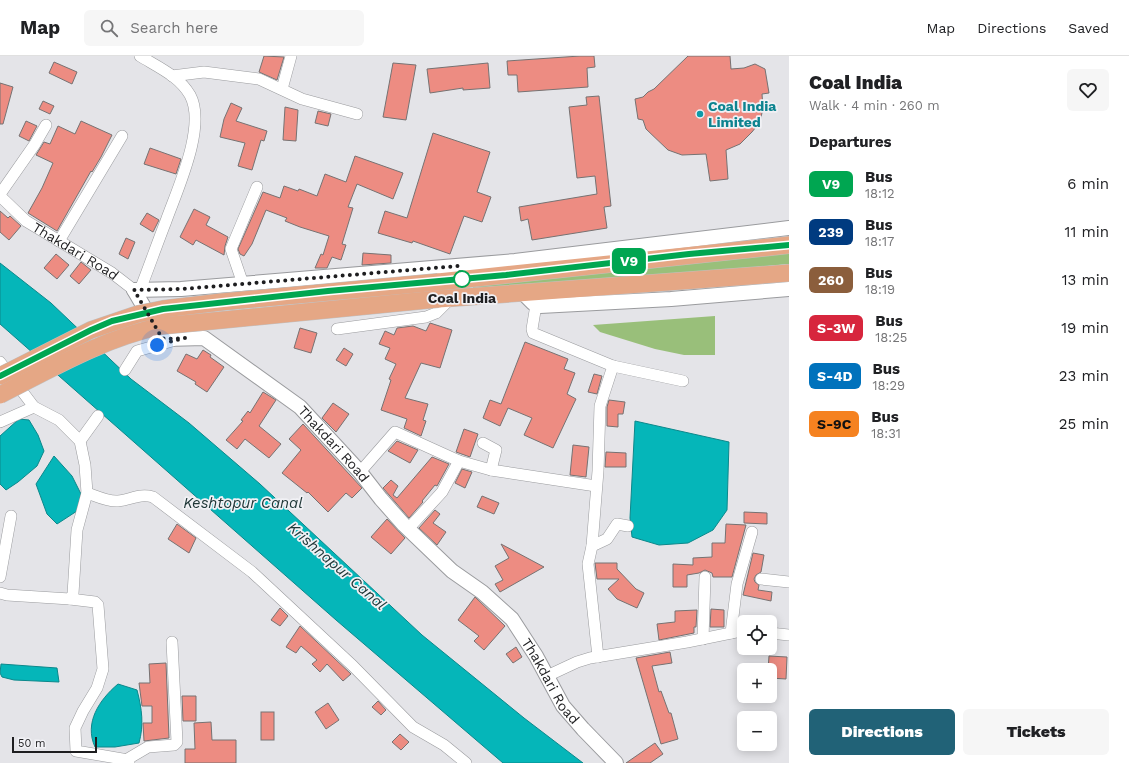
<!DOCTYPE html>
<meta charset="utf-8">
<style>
body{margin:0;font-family:"Work Sans",sans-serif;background:#f6f6f6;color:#202124;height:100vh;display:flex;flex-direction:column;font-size:15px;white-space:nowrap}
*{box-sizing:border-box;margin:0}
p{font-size:13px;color:#757577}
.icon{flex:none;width:22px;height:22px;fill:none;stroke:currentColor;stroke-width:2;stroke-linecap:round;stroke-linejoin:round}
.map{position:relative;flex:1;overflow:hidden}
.sheet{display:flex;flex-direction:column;background:#fff;width:340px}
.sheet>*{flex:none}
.badge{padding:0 8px;border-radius:6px;font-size:14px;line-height:26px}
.tools{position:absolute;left:737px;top:559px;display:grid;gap:8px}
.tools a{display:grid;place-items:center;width:40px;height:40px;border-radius:6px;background:#fff;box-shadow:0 2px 10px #0003;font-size:20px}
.scale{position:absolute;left:12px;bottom:10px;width:85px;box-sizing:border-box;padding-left:4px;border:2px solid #1e1e20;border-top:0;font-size:11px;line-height:14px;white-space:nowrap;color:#1e1e20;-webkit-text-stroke:3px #f1f1f5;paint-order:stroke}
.you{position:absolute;width:20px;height:20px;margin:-10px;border:3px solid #fff;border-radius:50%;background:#1a73e8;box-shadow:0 0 0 6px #1a73e833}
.map>.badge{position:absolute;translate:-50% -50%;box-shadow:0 0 0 2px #fff}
h2{padding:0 20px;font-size:15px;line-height:36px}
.round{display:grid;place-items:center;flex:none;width:42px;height:42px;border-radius:6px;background:#f6f6f6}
.headline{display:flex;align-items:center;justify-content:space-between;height:68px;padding:0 20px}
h1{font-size:19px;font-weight:800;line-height:30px}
.cta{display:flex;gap:8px;margin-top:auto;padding:8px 20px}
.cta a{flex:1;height:46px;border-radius:6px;background:#216277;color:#fff;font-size:16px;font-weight:800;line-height:46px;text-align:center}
.cta a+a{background:#f6f6f6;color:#202124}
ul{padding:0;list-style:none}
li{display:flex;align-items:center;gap:12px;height:48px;padding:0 20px}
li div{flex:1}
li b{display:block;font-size:15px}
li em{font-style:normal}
li .badge{min-width:44px;font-weight:700;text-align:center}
header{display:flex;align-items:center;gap:24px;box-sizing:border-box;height:56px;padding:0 20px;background:#fff;border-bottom:1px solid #e0e0e0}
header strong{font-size:19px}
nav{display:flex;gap:22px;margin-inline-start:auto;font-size:14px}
.search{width:280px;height:36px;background:#f6f6f6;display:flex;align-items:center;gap:10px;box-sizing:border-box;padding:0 14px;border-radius:6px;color:#757577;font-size:15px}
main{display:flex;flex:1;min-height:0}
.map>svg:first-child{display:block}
.green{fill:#99bf7a}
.water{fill:#05b6b9;stroke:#0c888b}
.building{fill:#ed8c82;stroke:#767272}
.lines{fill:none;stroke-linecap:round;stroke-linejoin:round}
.minor-casing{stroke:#9a9b9e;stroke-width:12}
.tertiary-casing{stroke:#9a9b9e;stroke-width:16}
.primary-casing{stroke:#c0c0c1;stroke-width:18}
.minor{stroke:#fff;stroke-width:11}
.tertiary{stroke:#fff;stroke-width:14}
.primary{stroke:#e5a785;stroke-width:17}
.primary-bridge-casing{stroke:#c0c0c1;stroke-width:18;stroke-linecap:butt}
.primary-bridge{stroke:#e5a785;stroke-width:17}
.line-casing{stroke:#fff;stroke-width:9}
.line{stroke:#00a651;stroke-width:6}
.walk{stroke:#1e1e20;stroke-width:4;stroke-dasharray:0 7.2}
.culture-dot{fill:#0f9aa8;stroke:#f1f1f5;stroke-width:1.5}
.stop-dot{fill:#fff;stroke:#00a651;stroke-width:2}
.labels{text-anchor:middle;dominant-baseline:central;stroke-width:3.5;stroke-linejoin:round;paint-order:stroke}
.culture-label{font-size:14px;font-weight:bold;fill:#0d838f;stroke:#f1f1f5;text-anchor:start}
.street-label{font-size:14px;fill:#1e1e20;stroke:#f1f1f5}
.stop-label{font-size:14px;font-weight:bold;fill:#1e1e20;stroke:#f1f1f5}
.water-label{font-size:15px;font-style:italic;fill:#203838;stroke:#f1f1f5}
</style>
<header>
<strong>Map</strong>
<div class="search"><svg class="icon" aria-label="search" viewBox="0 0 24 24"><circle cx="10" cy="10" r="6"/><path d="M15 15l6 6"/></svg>Search here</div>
<nav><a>Map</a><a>Directions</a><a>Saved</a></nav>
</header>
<main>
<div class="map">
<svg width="789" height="707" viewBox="0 0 789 707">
<rect width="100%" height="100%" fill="#e4e4e8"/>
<g class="green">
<path d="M789 195V208L679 218 473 232V227Z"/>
<path d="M715 260V299H684L655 293 600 276 593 269Z"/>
</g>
<g class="water">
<path d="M0 207 51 247 131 323 189 367 260 428 422 579 524 662 583 707H503L336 564 0 268Z"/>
<path d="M19 363 29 364 38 379 44 395 37 410 18 426 6 434 0 428V380Z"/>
<path d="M635 365 729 386 727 454 713 474 688 487 659 489 632 481 630 462Z"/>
<path d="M54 400 72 420 81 438 77 455 57 468 47 458 36 428Z"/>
<path d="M1 608 57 612 59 626 14 624 2 621 0 617Z"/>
<path d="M118 628 137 634C142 653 144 669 139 687L115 691H95C84 667 99 644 118 628Z"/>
</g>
<g class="building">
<path d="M264 0 284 1 277 24 259 16Z"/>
<path d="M580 0H594L595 11 587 12 588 31 518 36 517 19H508L507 5Z"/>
<path d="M688 0H730L731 13 744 12 755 8 765 13 769 37 762 38 763 52 760 66 752 76 740 88 726 94 728 123 710 125 706 98 682 99 668 94 646 73 643 64 638 63 635 43 643 41 648 36 654 33Z"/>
<path d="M54 6 77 16 72 28 49 17Z"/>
<path d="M393 7 416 9 406 64 383 61Z"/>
<path d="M488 7 490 32 463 34V32L430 37 427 13Z"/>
<path d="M0 27 13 31 3 68H0Z"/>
<path d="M599 40 611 150 604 151 607 172 532 184 528 163 521 165 519 151 597 138 595 120 577 122 569 51 587 49 586 41Z"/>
<path d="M43 45 54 50 50 58 39 53Z"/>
<path d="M231 47 242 52 236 65 267 75 264 85 261 84 252 114 238 110 245 87 220 81 224 63Z"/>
<path d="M285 51 298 54 296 85 283 84Z"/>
<path d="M318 55 331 58 328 70 315 67Z"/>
<path d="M26 65 37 70 29 85 19 80Z"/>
<path d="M81 65 112 79 101 101 92 116 91 115 57 175 28 157 42 132 53 107 36 99 44 86 50 88 58 70 75 78Z"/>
<path d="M433 77 490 96 477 136 491 141 482 166 464 160 450 198 413 185 412 187 378 177 385 155 407 162Z"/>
<path d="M150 92 181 103 176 118 144 108Z"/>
<path d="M355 100 403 117 393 143 357 128 348 151 353 152 342 188 346 189 341 204 332 201 327 212H315L321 198 323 199 329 180 300 171 285 165 287 162 266 154 252 188 244 200 240 198 238 193 263 136 280 142 284 130 298 135 299 133 317 140 325 118 346 126Z"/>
<path d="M194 153 210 161 206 169 228 181 225 190 224 199 196 184 193 189 180 181Z"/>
<path d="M0 155 8 162 10 160 21 170 9 184 0 176Z"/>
<path d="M147 157 159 164 153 176 140 168Z"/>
<path d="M126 182 135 186 128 203 119 198Z"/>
<path d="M363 197 391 199V207L362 209Z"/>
<path d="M56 198 69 209 57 223 44 212Z"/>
<path d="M81 206 91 214 79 228 70 220Z"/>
<path d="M430 267 452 274 440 312 421 307 405 342 428 348 423 364 426 365 421 380 404 372 407 363 381 354 391 324 389 323 396 308 385 303 390 292 379 288 385 275 394 279 397 272 413 270 426 275Z"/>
<path d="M300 272 317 277 311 297 294 292Z"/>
<path d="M525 286 568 303 564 313 575 317 567 338 576 343 553 392 524 379 532 362 508 352 500 370 483 362 490 344 501 348Z"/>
<path d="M344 292 353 298 346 310 336 304Z"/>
<path d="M203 294 211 299 210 301 224 311 207 336 195 328 196 326 177 315 186 298 197 303Z"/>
<path d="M594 318 602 320 597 338 588 336Z"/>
<path d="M263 336 276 344 259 370 281 388 269 402 245 383 237 393 226 384 243 365 241 364 248 355 250 357Z"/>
<path d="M609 344 625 346 623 358H618V371L607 370V351Z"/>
<path d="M333 347 349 358 336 376 322 362Z"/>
<path d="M303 368 362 432 352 442 346 437 328 456 308 436 307 437 282 417 301 394 289 383Z"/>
<path d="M464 373 478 378 470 401 456 396Z"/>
<path d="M397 385 418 394 410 407 388 395Z"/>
<path d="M573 389 589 391 586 421 570 419Z"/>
<path d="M606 396 626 397V411H605Z"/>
<path d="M432 401 449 408 437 430 435 429 422 445 423 446 409 462 383 432 391 424 398 430 393 439 397 442Z"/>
<path d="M462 413 472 416 465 432 455 427Z"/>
<path d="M482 440 499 447 494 458 477 451Z"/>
<path d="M435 454 440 458 433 467 446 476 437 489 419 472Z"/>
<path d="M744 456 767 457V468L744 467Z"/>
<path d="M387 463 405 482 391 498 371 481Z"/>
<path d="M177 468 196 482 189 497 168 483Z"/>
<path d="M726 468 746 469 732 521H713L712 517 705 514 699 517 687 519V531H673V508L693 509V502L712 501V487H725Z"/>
<path d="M501 488 544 511 500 536 495 528 503 524 495 510 509 502Z"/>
<path d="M753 497 764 499 761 516 756 519 754 523 755 526 759 529 758 534 772 536 771 545 743 539Z"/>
<path d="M595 507H617V513L636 533 644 537 637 552 617 543 608 533 619 523H597Z"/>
<path d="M475 541 505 570 484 594 474 585 479 580 458 564Z"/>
<path d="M280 552 288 560 280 570 271 564Z"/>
<path d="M711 553 724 554V571H710Z"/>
<path d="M697 554 696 571H694V577L659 584 657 568 675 566V555Z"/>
<path d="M300 570 351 618 343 625 327 608 320 616 312 608 317 604 301 590 296 597 286 591Z"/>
<path d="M516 591 522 601 513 607 506 598Z"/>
<path d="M670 596 672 607 652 610 659 636 661 635 669 657H671L678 683 661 688 636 602Z"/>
<path d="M769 600 787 601 786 623 770 622V614H768Z"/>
<path d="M166 607 169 682 144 685 143 667H152V650H142L139 627H150L149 608Z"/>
<path d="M182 640H196V665H183Z"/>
<path d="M378 645 386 654 381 659 372 651Z"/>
<path d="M328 647 339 664 326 673 315 656Z"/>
<rect x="261" y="656" width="13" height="28"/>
<path d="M211 666 212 684H236V707H185V693H195L194 667Z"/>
<path d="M400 678 409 686 401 694 392 686Z"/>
<path d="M655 687 663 698 650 707H626Z"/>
</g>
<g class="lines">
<defs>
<g id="minor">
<path d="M140 0C158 11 179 20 190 39 207 70 177 134 166 165 157 188 149 211 140 234"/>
<path d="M172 20 204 16 259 23 302 43 357 58"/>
<path d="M282 33 291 0"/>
<path d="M0 138 35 88 46 69"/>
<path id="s1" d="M0 140 26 165 112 217 134 234"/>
<path d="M59 185 122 80"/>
<path d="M243 228 231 193 257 131"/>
<path d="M536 249 532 273 533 277 613 310 600 350 598 415 592 490 588 508 598 601"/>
<path d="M337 273 426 261 436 257 452 241"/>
<path d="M0 306 34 351 59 364 80 385 85 409 87 437 77 474 73 538 70 543 7 539 0 537"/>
<path d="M613 310 683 325"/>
<path d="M125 314 137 295 172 285"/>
<path d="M0 366 34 351"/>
<path d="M80 385 98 360"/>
<path d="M483 387 496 394 491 414"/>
<path d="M360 416 395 376 459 405 491 414 596 430"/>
<path d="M87 437C96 440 108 446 118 445 131 444 139 437 153 441L252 516 353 610 413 671 444 689 466 707"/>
<path d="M408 473 442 436 459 405"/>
<path d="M592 490 607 483 617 468 628 470"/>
<path d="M0 521 11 460"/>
<path d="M761 523 789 526"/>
<path d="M70 543 95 546 98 549 103 613 97 632 83 655 75 672 76 695 128 704 129 707"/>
<path d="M731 577 737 528 752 476"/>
<path d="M770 577 789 579"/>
<path d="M703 583 705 521"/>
<path d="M547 620 577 606 590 602 687 586 736 576H744"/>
<path d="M126 704 148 691 174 689 177 686 172 586"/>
</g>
<g id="tertiary">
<path id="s2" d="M134 234 162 282 166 283 204 282 300 351 360 416 381 443 404 469 452 515 482 536 512 563 536 600 563 650 583 673 616 707"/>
<path d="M134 234 181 233 515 205 789 172"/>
<path d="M522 236 533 247 540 250 671 243 789 233"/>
</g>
<g id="primary">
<path d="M438 226 789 189"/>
<path d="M438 243 789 217"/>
</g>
</defs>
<use href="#minor" class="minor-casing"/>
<use href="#tertiary" class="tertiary-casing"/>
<use href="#primary" class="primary-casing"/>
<use href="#minor" class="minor"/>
<use href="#tertiary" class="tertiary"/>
<use href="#primary" class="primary"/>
<defs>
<g id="primary-bridge">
<path d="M0 320 91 274 138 258 163 253 221 246 438 226"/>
<path d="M0 339C53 312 102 283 161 270L438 243"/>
</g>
</defs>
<use href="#primary-bridge" class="primary-bridge-casing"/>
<use href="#primary-bridge" class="primary-bridge"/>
</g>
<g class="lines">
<defs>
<path id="line" d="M0 320 91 274 112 265 163 253 328 235 506 219 689 198 789 189"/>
</defs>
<use href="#line" class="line-casing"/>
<use href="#line" class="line"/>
<path class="walk" d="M157 289 185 282 166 283 162 282 134 234 182 233 458 210 462 223"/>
</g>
<circle class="culture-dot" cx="700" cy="58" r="4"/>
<circle class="stop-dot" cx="462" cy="223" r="8"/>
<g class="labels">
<g class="culture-label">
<text x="708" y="50">Coal India<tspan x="708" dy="16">Limited</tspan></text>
</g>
<g class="street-label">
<text stroke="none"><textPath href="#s1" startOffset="94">Thakdari Road</textPath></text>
<text stroke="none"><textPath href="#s2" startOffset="266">Thakdari Road</textPath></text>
<text stroke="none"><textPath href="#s2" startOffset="590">Thakdari Road</textPath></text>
</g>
<g class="stop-label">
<text x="462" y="242">Coal India</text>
</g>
<g class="water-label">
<text x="243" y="447">Keshtopur Canal</text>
<text transform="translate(337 510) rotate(41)">Krishnapur Canal</text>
</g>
</g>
</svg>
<div class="tools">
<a><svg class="icon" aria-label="locate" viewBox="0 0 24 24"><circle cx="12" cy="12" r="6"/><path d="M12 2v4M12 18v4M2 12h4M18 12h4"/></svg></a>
<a>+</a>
<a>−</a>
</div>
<div class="scale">50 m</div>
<div class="you" style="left:157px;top:289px"></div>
<b class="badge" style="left:629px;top:205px;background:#00a651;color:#fff">V9</b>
</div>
<section class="sheet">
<div class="headline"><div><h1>Coal India</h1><p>Walk · 4 min · 260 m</p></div><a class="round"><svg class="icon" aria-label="heart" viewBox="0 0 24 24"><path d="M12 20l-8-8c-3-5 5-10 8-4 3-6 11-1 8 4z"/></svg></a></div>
<h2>Departures</h2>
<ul>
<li><span class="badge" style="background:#00a651;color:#fff">V9</span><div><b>Bus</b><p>18:12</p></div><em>6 min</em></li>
<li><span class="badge" style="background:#003b80;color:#fff">239</span><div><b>Bus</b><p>18:17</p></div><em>11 min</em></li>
<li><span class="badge" style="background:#8b5e3c;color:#fff">260</span><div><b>Bus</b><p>18:19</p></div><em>13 min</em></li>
<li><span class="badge" style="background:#d7263d;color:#fff">S-3W</span><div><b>Bus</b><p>18:25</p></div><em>19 min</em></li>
<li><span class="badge" style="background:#0072bc;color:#fff">S-4D</span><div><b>Bus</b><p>18:29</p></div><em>23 min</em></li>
<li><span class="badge" style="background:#f58220;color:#111">S-9C</span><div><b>Bus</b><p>18:31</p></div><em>25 min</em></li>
</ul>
<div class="cta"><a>Directions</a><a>Tickets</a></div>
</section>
</main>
